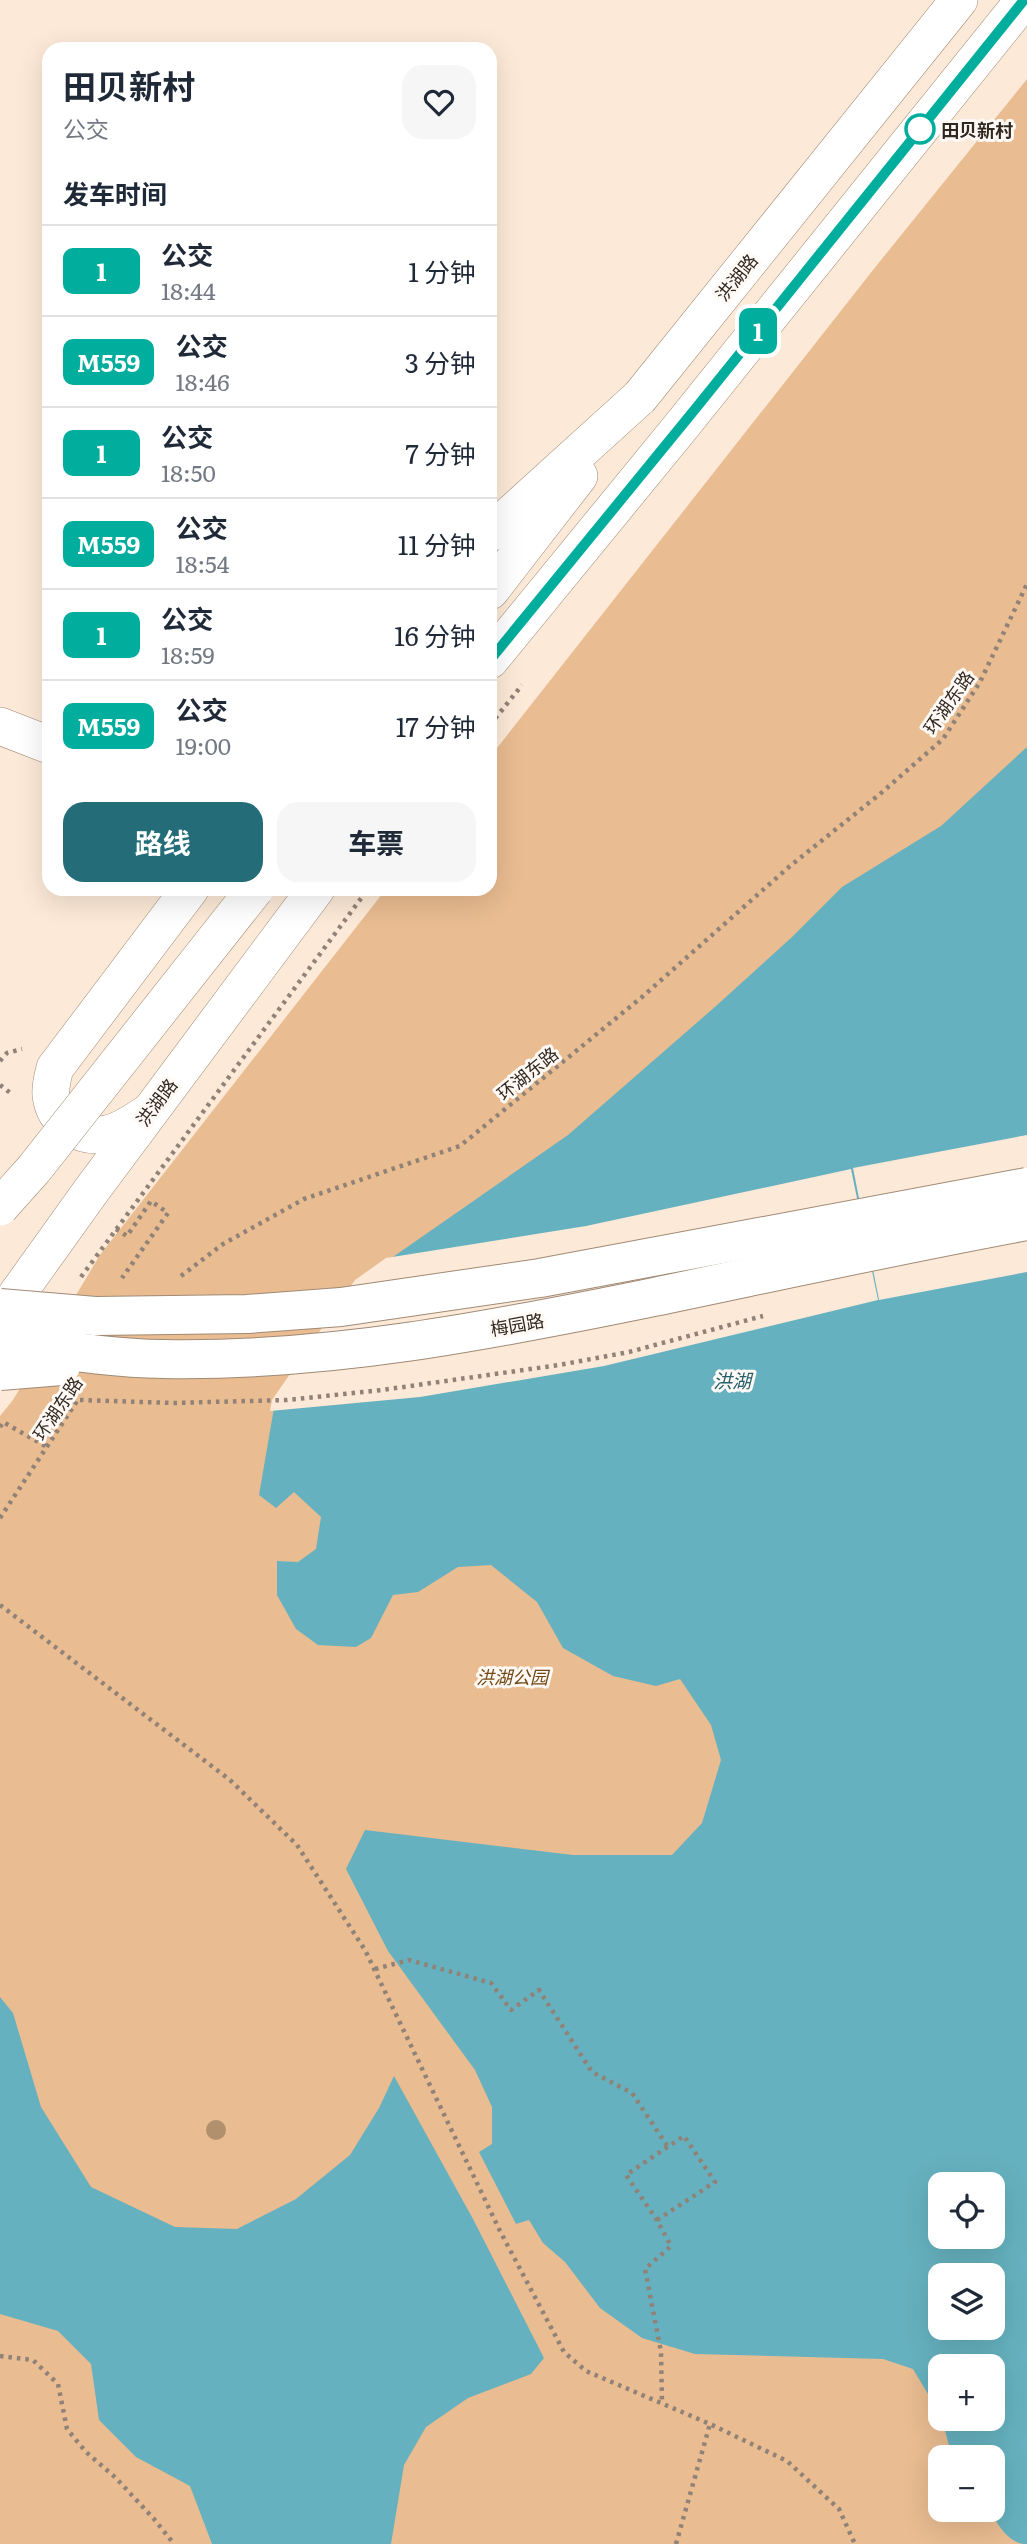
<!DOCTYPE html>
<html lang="zh">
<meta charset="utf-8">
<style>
body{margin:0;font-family:Literata,"Noto Sans SC",serif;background:#f6f6f7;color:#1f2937;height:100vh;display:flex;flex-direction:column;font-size:26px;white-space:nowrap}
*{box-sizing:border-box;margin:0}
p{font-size:23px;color:#747a83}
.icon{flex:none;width:38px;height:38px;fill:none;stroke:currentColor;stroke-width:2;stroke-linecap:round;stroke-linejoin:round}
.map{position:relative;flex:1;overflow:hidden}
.panel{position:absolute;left:42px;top:42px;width:455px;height:854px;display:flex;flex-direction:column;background:#fff;border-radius:21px;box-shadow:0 7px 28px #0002}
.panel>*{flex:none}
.badge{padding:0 14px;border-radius:10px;font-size:24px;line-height:46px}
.tools{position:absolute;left:928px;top:2172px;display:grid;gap:14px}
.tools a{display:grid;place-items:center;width:77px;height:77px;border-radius:14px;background:#fff;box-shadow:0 7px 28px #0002;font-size:35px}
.map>.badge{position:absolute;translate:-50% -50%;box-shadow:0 0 0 4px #fff}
h2{padding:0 21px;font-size:26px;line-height:63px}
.round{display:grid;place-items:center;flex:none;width:74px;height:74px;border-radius:21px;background:#f6f6f7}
.overview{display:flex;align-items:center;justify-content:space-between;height:119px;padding:0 21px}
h1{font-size:33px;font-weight:700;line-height:52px}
.button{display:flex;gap:14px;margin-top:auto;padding:14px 21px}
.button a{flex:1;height:80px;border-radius:21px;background:#246c78;color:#fff;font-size:28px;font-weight:700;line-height:80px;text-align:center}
.button a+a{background:#f6f6f7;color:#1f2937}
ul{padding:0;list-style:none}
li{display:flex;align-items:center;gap:21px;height:91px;padding:0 21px;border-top:2px solid #e0e1e3}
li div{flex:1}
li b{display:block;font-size:26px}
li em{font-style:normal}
li .badge{min-width:77px;font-weight:700;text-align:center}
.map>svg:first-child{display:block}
.green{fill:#e9bc91;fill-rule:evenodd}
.water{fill:#66b1bf;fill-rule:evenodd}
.pier{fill:#fce9d7}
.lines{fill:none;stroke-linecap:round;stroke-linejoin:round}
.minor-casing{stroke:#a08a75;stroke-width:38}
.path{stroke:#908276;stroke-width:4.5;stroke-dasharray:3.5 5;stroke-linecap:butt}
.minor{stroke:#fff;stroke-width:37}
.minor-bridge-casing{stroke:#a08a75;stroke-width:38;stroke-linecap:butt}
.major-bridge-casing{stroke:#a08a75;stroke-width:40;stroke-linecap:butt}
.path-bridge{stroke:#908276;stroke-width:4.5;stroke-dasharray:3.5 5;stroke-linecap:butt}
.minor-bridge{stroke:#fff;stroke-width:37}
.major-bridge{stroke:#fff;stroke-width:38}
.tree{fill:#b0906d}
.line-casing{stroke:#fff;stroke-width:16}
.line{stroke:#01ad9c;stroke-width:10}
.stop-dot{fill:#fff;stroke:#01ad9c;stroke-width:3.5}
.labels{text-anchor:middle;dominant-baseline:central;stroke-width:6;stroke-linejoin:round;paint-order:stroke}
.stop-label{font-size:18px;font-weight:bold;fill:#312820;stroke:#fef9f4;text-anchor:start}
.street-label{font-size:18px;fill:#312820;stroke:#fef9f4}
.park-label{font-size:18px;font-style:italic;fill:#724716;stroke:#fef9f4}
.water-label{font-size:19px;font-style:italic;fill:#23606b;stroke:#fef9f4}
</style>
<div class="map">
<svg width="1027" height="2544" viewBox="0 0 1027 2544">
<rect width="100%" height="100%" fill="#fce9d7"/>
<path class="green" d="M1027 79V2544H0V1416L13 1400 100 1255 386 889H490V757L873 270ZM940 2184H992V2236H940ZM940 2275H992V2328H940ZM940 2366H992V2418H940ZM940 2457H992V2510H940Z"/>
<g class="water">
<path d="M1027 747V2544C1007 2544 999 2524 988 2510H992V2457H952L942 2419 992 2418V2366H940V2414L913 2369 883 2359 695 2354 642 2338 600 2308 565 2262 543 2243 529 2220 516 2224 479 2152 492 2144V2107L475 2070 388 1951 346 1869 365 1830 573 1855H672L702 1823 721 1760 711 1725 680 1679 656 1686 613 1676 563 1648 537 1602 491 1565 458 1567 418 1592 393 1595 371 1638 356 1647 318 1645 296 1629 277 1595V1561L298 1562 316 1549 321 1517 294 1492 276 1508 259 1495 275 1402 357 1282 568 1135 716 1006 792 937 842 887 941 826ZM940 2184H992V2236H940ZM940 2275H992V2328H940Z"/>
<path d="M0 1997 13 2013 41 2107 91 2187 175 2227 237 2229 296 2199 350 2155 379 2108 394 2076 473 2219 544 2358 531 2374 468 2398 426 2427 404 2465 391 2544H212L190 2486 136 2457 99 2420 91 2364 58 2331 0 2314Z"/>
</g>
<g class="pier">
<path d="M1027 1135V1272L879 1300 853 1168Z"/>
<path d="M851 1169 878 1300 604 1366 420 1397 270 1411 272 1400 355 1280 386 1258 586 1226Z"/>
</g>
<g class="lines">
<defs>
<g id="minor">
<path d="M490 533 640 397 959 0"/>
<path d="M490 591 579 476"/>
<path d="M490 660 679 429 1024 0"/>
<path d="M0 726 49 745"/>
<path d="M146 1114C134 1122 122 1131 107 1134 80 1139 54 1122 51 1095 50 1086 53 1076 55 1068L190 889"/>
<path d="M0 1318 91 1191 316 889"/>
</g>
</defs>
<use href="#minor" class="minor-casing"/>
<g class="path">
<path d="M490 725 522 685"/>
<path d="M0 1061 7 1053 22 1049"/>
<path d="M0 1085 13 1095"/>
<path d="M116 1229 127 1236 151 1201 168 1213 122 1278"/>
<path d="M181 1276 223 1244 304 1199 460 1146 642 997 790 866 880 794 943 739 980 682 1027 584"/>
<path d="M81 1277 368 889"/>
<path d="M0 1427 3 1422 47 1447"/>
<path d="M0 1518 77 1401"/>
<path d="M0 1605 230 1780 297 1845 365 1950 500 2231 564 2352 586 2371 710 2424 787 2461 839 2509 855 2544"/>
<path d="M375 1969 409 1960 491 1983 511 2010 539 1990 592 2072 632 2093 668 2147"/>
<path d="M657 2220 715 2182 684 2136 626 2175 657 2220 671 2246 645 2269 661 2352 662 2403"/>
<path d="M0 2356 33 2360 58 2384 67 2429 86 2452 116 2478 154 2519 174 2544"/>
<path d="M676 2544 710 2424"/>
</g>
<use href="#minor" class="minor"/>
<defs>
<path id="minor-bridge" d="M0 1207 34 1169 255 889"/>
<g id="major-bridge">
<path d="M0 1308 95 1316 247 1314 341 1307 540 1278 1027 1187"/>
<path d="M0 1342C54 1349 109 1358 163 1359 329 1362 493 1330 654 1297 779 1271 902 1244 1027 1221"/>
<path d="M0 1371 61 1366"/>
</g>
</defs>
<use href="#minor-bridge" class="minor-bridge-casing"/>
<use href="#major-bridge" class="major-bridge-casing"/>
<path class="path-bridge" d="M80 1400 173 1403 287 1400 382 1390 559 1365 629 1352 763 1316"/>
<use href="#minor-bridge" class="minor-bridge"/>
<use href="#major-bridge" class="major-bridge"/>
</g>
<circle class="tree" cx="216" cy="2130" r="10"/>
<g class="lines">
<defs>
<path id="line" d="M490 660 696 408 1024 0"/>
</defs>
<use href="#line" class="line-casing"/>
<use href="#line" class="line"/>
</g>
<circle class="stop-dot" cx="920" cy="129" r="14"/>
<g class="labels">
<g class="stop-label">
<text x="941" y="129">田贝新村</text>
</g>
<g class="street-label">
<text transform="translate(736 277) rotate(-51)">洪湖路</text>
<text transform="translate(948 702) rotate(-55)">环湖东路</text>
<text transform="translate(527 1073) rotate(-39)">环湖东路</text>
<text transform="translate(156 1102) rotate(-53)">洪湖路</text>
<text transform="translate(517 1324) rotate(-10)">梅园路</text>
<text transform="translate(57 1408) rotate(-56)">环湖东路</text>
</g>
<g class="park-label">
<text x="512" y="1676">洪湖公园</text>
</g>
<g class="water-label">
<text x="732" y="1380">洪湖</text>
</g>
</g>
</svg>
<div class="tools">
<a><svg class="icon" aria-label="locate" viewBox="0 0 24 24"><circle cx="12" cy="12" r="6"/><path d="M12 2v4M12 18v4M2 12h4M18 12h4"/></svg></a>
<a><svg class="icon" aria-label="layers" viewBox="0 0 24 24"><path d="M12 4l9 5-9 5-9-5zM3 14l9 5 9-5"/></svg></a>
<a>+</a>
<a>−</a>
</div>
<b class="badge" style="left:758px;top:331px;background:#01ad9c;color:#fff">1</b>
<section class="panel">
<div class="overview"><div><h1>田贝新村</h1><p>公交</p></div><a class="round"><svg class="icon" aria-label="heart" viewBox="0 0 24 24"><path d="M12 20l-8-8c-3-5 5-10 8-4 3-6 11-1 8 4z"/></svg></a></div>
<h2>发车时间</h2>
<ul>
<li><span class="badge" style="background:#01ad9c;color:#fff">1</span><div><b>公交</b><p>18:44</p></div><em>1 分钟</em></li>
<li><span class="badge" style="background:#01ad9c;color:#fff">M559</span><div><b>公交</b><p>18:46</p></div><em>3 分钟</em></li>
<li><span class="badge" style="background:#01ad9c;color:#fff">1</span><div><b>公交</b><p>18:50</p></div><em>7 分钟</em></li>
<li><span class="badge" style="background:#01ad9c;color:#fff">M559</span><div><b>公交</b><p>18:54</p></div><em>11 分钟</em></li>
<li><span class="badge" style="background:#01ad9c;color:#fff">1</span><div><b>公交</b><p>18:59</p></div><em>16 分钟</em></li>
<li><span class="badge" style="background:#01ad9c;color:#fff">M559</span><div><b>公交</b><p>19:00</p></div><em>17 分钟</em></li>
</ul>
<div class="button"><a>路线</a><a>车票</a></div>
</section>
</div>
